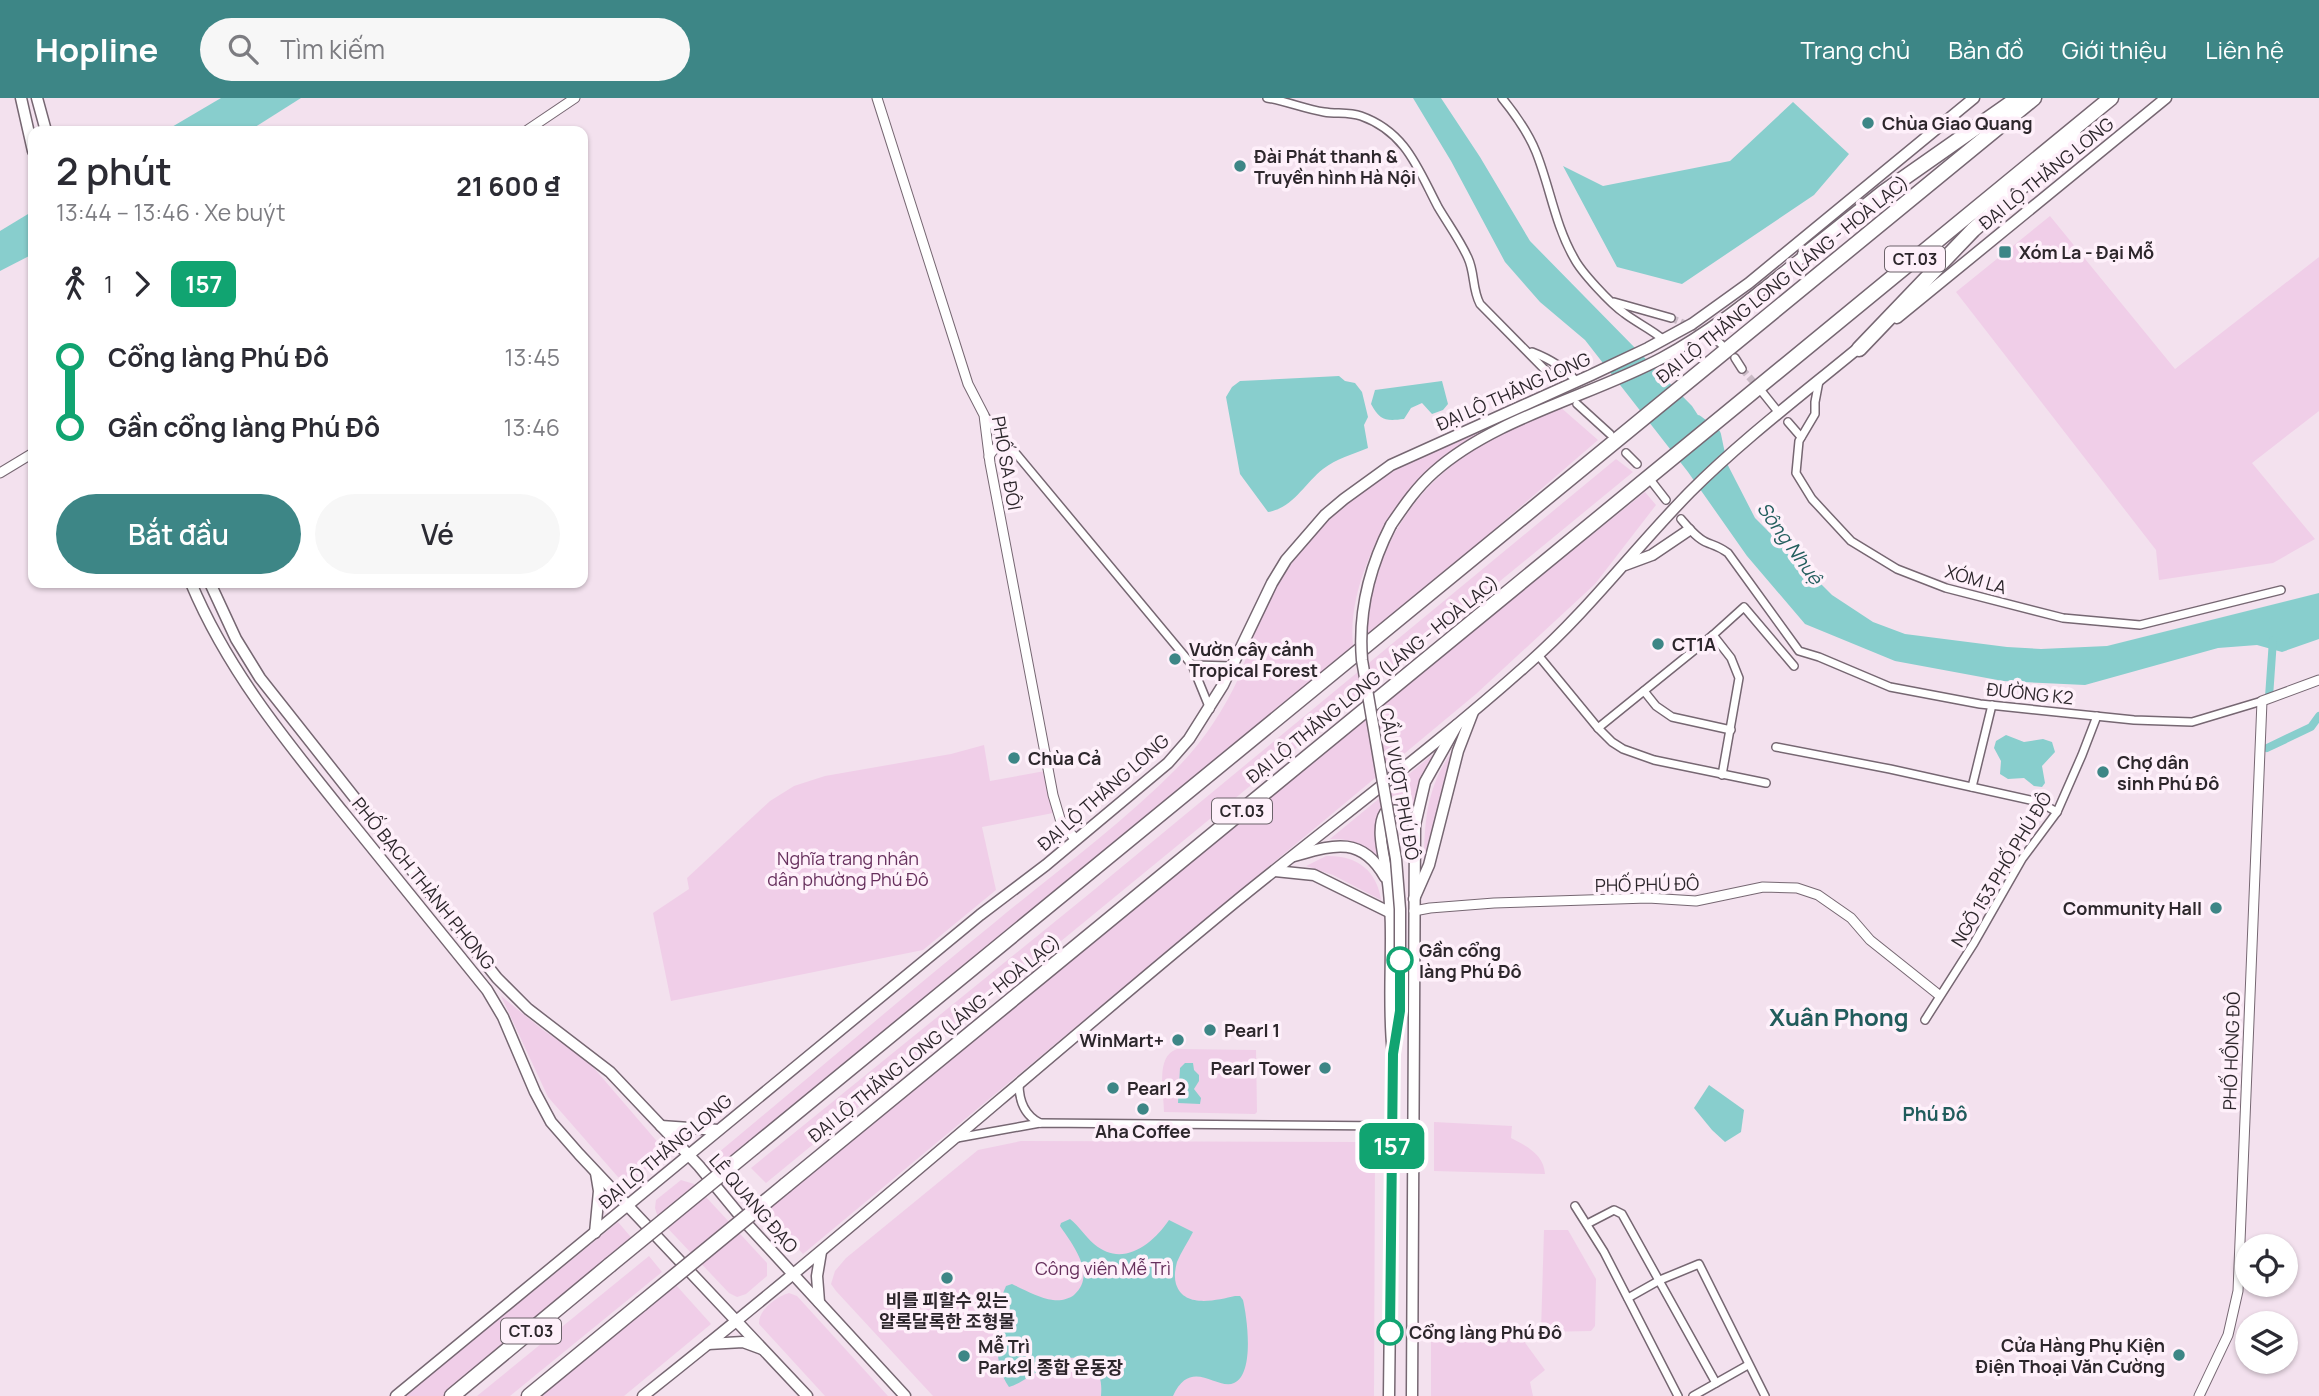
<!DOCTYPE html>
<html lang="vi">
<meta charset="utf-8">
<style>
body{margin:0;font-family:Manrope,"Noto Sans KR",sans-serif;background:#f7f7f7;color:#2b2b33;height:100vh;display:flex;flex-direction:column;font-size:26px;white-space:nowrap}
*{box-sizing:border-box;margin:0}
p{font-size:23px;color:#7c7c81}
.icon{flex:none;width:38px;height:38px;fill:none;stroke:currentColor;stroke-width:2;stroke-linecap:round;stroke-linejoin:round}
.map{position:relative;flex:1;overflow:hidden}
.drawer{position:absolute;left:28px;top:28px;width:560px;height:462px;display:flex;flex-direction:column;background:#fff;border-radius:14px;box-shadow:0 2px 5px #0004}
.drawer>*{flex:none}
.badge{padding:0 14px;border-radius:10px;font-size:24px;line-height:46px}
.fabs{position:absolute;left:2235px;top:1136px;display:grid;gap:14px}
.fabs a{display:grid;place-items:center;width:63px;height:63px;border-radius:50%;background:#fff;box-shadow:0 2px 5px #0004;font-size:35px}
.map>.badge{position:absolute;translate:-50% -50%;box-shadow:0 0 0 4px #fff}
.legs{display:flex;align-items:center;gap:10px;height:77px;padding:0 28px;font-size:23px}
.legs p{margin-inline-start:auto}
.overview{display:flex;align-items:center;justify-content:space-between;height:119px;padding:0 28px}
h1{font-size:38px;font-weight:600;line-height:52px}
.primary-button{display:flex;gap:14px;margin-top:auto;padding:14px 28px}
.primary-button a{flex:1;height:80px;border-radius:42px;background:#3d8686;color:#fff;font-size:28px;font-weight:600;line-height:80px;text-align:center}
.primary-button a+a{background:#f7f7f7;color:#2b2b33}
ul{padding:0 28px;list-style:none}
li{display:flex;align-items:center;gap:24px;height:70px;font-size:26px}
li i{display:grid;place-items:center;width:10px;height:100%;margin:0 9px;background:currentColor}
li i::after{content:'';width:18px;height:18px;margin:-9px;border:5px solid;border-radius:50%;background:#fff}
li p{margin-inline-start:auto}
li:first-child i{background:linear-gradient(#0000 50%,currentColor 0)}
li:last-child i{background:linear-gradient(currentColor 50%,#0000 0)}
header{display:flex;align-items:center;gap:42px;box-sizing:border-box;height:98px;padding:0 35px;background:#3d8686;color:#fff}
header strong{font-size:33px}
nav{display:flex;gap:38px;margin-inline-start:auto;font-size:24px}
.search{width:490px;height:63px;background:#f7f7f7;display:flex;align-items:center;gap:18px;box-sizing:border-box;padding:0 24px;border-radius:38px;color:#7c7c81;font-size:26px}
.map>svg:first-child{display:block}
.green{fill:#f0cee8}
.water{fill:#88cecd}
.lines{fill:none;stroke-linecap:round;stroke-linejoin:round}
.canal{stroke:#88cecd;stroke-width:8}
.river{stroke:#88cecd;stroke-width:14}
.minor-tunnel{stroke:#cbbcc7;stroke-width:7;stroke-dasharray:7 3.5;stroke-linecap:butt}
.minor-casing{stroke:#766772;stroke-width:10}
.tertiary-casing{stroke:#766772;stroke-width:11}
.secondary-casing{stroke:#766772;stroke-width:13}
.primary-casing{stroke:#766772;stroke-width:13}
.motorway-casing{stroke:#766772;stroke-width:17}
.minor{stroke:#fff;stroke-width:7}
.tertiary{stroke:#fff;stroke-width:9}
.secondary{stroke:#fff;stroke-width:10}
.primary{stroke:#fff;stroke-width:10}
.motorway{stroke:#fff;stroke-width:14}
.secondary-bridge-casing{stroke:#766772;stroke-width:13;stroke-linecap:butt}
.motorway-bridge-casing{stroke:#766772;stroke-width:17;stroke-linecap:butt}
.secondary-bridge{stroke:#fff;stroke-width:10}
.motorway-bridge{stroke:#fff;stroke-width:14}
.line-1-casing{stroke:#fff;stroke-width:16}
.line-1{stroke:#11a471;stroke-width:10}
.poi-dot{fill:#3d8686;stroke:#fef0fa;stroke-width:2.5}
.stop-1-dot{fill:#fff;stroke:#11a471;stroke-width:3.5}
.labels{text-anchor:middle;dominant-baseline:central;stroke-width:7;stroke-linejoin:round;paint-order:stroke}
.shield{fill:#fef0fa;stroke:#6c636a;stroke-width:2}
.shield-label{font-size:16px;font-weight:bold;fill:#2d272c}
.poi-label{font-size:18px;font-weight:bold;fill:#2d272c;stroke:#fef0fa;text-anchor:start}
.street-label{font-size:18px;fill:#2d272c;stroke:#fef0fa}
.park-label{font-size:18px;fill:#67305d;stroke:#fef0fa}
.stop-label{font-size:18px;font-weight:bold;fill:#2d272c;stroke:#fef0fa;text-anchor:start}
.water-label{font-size:19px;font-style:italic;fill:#235e5e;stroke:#fef0fa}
.neighbourhood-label{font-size:19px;font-weight:bold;fill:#215c5c;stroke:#fef0fa}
.district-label{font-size:24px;font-weight:bold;fill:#215c5c;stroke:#fef0fa}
</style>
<header>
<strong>Hopline</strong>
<div class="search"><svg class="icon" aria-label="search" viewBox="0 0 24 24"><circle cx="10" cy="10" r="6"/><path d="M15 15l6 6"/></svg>Tìm kiếm</div>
<nav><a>Trang chủ</a><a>Bản đồ</a><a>Giới thiệu</a><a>Liên hệ</a></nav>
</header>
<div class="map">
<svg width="2319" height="1298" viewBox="0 0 2319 1298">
<rect width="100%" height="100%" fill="#f3e1ee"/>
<g class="green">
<path d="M2050 118 2175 271 2319 159V313L2252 365 2315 441 2273 465 2159 482 2156 452 1956 194Z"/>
<path d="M1554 296 1556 299C1463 345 1405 365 1366 468 1356 493 1349 526 1354 553L718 1068 712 1060C806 982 899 902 994 825 1055 774 1121 727 1177 670 1202 645 1224 612 1239 579 1249 554 1256 527 1269 503 1331 383 1440 349 1554 296Z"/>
<path d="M1559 308 1598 342 1367 541C1370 456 1410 391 1482 346 1505 330 1534 320 1559 308Z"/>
<path d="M1616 361 1633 374 766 1085 751 1070 1089 796Z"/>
<path d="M1645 394 1656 407 1595 486 1476 596 803 1156 761 1109Z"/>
<path d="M984 647 990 683 1045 673 1053 715 982 729 996 792 923 852 671 903 653 815 689 791 687 780 770 703 794 688 825 678 951 656Z"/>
<path d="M1451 655 1424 764C1424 724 1427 689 1451 655Z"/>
<path d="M1432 657 1433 659 1423 675 1414 702 1412 716 1395 705 1384 708 1380 713 1381 761C1366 747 1351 740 1330 741Z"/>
<path d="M1326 758C1356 757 1377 772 1381 802L1333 777 1306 768Z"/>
<path d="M501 898 543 932 580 957 593 969 661 1048 660 1058 637 1079 627 1084 618 1079 548 999Z"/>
<path d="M1177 951 1256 952 1257 1014 1255 1016 1164 1014C1164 994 1155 958 1177 951Z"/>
<path d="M1434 1024 1512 1028 1511 1040C1527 1048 1544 1057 1545 1076L1434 1073Z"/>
<path d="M1021 1043 1361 1044 1375 1056 1374 1298H933L836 1193 831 1186 835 1173 846 1160 978 1052Z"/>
<path d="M681 1082 694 1086 767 1165V1178L746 1196 737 1199 729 1195 658 1120 655 1110 656 1102Z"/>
<path d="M618 1124 636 1145 447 1298H405Z"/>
<path d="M1544 1132H1568L1596 1181 1595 1228 1591 1233 1541 1234Z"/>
<path d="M649 1158 662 1174 510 1298H477Z"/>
<path d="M675 1186 711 1226 624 1298H541Z"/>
<path d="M789 1195 797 1198 888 1298H825L759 1226C758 1212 776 1199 789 1195Z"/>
<path d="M1431 1239H1521L1545 1272 1530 1284 1533 1298H1431Z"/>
</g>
<g class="water">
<path d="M221 0H301L249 33H165Z"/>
<path d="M1413 0H1441L1480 59 1530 143 1692 308 1718 348 1755 420 1832 497 1873 524 1905 536 2007 549 2041 551 2107 548 2319 495V541L2282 554 2257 547 2218 550 2085 587 2003 583 1895 563 1805 526 1747 458 1688 374 1585 242 1540 204 1505 164 1451 63Z"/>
<path d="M1793 4 1849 56 1814 97 1682 186 1617 169 1563 68 1603 88 1730 63Z"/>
<path d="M33 113V156L0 173V133Z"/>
<path d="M1339 278 1345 283 1355 285 1362 294 1368 319 1364 327 1368 350C1353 356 1336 361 1323 371 1304 386 1293 410 1268 414L1240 376 1226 299 1232 289 1240 283Z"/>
<path d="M1442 283 1448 306 1443 312 1432 316 1422 305 1411 310 1404 321C1386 323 1380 323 1371 306L1375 292Z"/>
<path d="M2006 637 2024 644 2043 641 2052 644 2055 654 2042 668 2045 685 2042 689 2034 688 2024 680 2008 681 2000 676 2001 663 1994 650 1996 643Z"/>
<path d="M1185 965H1193L1194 972 1199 977V983L1194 991 1201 1000 1200 1006 1178 1005 1180 970Z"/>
<path d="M1709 987 1744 1012 1741 1034 1725 1044 1712 1032 1694 1010Z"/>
<path d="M1070 1121C1079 1128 1085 1138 1094 1146 1122 1170 1152 1147 1169 1122L1193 1134C1188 1144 1181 1154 1177 1164 1175 1171 1174 1179 1176 1186 1184 1211 1217 1202 1235 1198H1240L1243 1202C1247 1219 1255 1276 1234 1285 1217 1293 1191 1258 1173 1298H1101C1102 1285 1101 1276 1091 1267 1065 1244 1033 1282 1009 1289 992 1266 994 1213 1006 1188L1012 1186C1025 1192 1039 1200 1053 1202 1061 1203 1069 1201 1074 1197 1097 1177 1073 1147 1060 1128L1061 1125Z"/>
</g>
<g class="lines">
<g class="canal">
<path d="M2269 599 2273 542"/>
<path d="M2267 650 2311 629 2319 618"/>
</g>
<path class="river" d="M1697 324 1714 337 1719 361"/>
<g class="minor-tunnel">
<path d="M1671 220 1707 235"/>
<path d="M1742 271 1759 290"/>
</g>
<defs>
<g id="minor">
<path d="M1267 0C1286 3 1305 11 1324 14 1336 16 1349 14 1361 18 1406 34 1418 71 1438 109 1448 126 1460 142 1468 160 1475 175 1472 191 1480 206L1554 281"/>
<path d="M1502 0C1515 16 1528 34 1536 54 1550 89 1555 127 1574 160 1581 174 1611 206 1624 215 1637 225 1651 231 1664 242"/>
<path d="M1614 204 1671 220"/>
<path d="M1711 237 1721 246"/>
<path d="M1532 254C1550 261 1564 269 1576 283"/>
<path d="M1735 260 1742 271"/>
<path d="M1819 283 1815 304V316L1799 343 1796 375 1812 401 1851 443 1897 471 1946 490 2063 520 2140 527 2281 492"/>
<path d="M1759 290 1775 310"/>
<path d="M1577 306 1610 336"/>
<path d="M984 317 1192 567 1210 611"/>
<path d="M1788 324 1801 339"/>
<path d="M1626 355 1637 366"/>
<path d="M1652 384 1666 402"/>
<path d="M1681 421C1688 429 1697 441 1708 445 1716 448 1720 449 1728 455L1799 553 1819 559 1890 589 1980 606 2134 622 2192 624 2262 603"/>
<path d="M1713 537 1731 560 1739 580 1722 677"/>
<path d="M1538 557 1598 630 1612 644 1623 651 1654 662 1766 685"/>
<path d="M1192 567 1231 568"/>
<path d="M1644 593 1656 608 1672 619 1731 632"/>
<path d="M1598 630 1713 537 1744 509 1794 568"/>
<path d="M1776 649 1890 671 2039 704 2057 714"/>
<path d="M1972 689 1992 607"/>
<path d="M1925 922 1974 845 2022 761 2057 714 2082 657 2097 618"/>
<path d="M1019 986C1019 1003 1024 1017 1040 1025"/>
<path d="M957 1040 1040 1025 1392 1028"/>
<path d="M1575 1108 1604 1154 1678 1298"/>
<path d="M1587 1126 1614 1112 1622 1116 1716 1285"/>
<path d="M1628 1200 1660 1182 1699 1166 1765 1298"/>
<path d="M1693 1298 1748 1267"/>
</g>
<g id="tertiary">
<path d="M877 0 968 286 984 317 990 365 1053 697 1061 724 1076 742"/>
<path d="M526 33 575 0"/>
<path d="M989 359C994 347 1001 348 1013 352"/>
<path d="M0 375 33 355"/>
<path d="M1414 813 1430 810 1494 805 1648 800 1696 803 1763 789 1797 790 1818 797 1851 820 1870 842 1939 897"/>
<path d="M2199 1298 2228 1237 2238 1193 2262 603 2319 582"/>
</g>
<g id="secondary">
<path d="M21 0 33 53"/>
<path d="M37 0 46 33"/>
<path d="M1391 427C1404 408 1416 390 1434 374 1494 320 1591 298 1662 260 1714 232 1759 194 1805 157"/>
<path d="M191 485C227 571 285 642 343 714 391 773 439 832 487 892L503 919 535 994 551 1024 579 1056 807 1298"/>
<path d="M210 485 236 541 260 580 497 880 528 911 610 974 699 1068 746 1125 905 1298"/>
<path d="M1294 758C1333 747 1361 737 1385 779"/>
<path d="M1395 942 1400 913"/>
<path d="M1389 1298 1393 956C1386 897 1396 836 1387 778 1385 760 1375 731 1385 715 1399 708 1406 716 1415 727"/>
<path d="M1412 1298 1415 727 1425 684 1457 627"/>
</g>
<g id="primary">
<path d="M1897 220 2166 0"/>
<path d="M1625 467 1652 457 1689 432"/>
<path d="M1275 773 1314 777 1389 814"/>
<path d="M1414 801 1429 767 1458 653 1473 614"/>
<path d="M661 1028 718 1032"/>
<path d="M595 1135 599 1093 596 1075"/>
<path d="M819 1204 817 1178 821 1154"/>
<path d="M708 1246 743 1244 762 1251"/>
<path d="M396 1298 980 817 1046 767 1168 665 1189 641 1223 587 1272 485 1286 462 1325 417 1344 401 1391 367 1591 277 1648 250 1692 226 1749 185 1974 0"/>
<path d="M643 1298C844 1139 1036 968 1234 805 1332 725 1434 650 1529 565 1588 513 1635 450 1690 394 1743 341 1804 295 1862 247"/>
</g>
<g id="motorway">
<path d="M1805 157 1884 94 2018 0"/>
<path d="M1859 251 1973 132 2076 40"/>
<path d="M754 1049 2034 0"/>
<path d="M786 1087 2111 0"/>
<path d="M452 1298 610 1167"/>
<path d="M529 1298 641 1206"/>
</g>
</defs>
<use href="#minor" class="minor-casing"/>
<use href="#tertiary" class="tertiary-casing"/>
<use href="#secondary" class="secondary-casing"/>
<use href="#primary" class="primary-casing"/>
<use href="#motorway" class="motorway-casing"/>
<use href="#minor" class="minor"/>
<use href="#tertiary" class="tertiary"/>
<use href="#secondary" class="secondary"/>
<use href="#primary" class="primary"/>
<use href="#motorway" class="motorway"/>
<defs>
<path id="secondary-bridge" d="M1391 427C1369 470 1358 514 1362 562L1396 761 1400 811V913"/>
<g id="motorway-bridge">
<path d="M610 1167 754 1049"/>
<path d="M641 1206 786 1087"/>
</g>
</defs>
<use href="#secondary-bridge" class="secondary-bridge-casing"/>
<use href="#motorway-bridge" class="motorway-bridge-casing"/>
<use href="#secondary-bridge" class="secondary-bridge"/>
<use href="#motorway-bridge" class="motorway-bridge"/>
</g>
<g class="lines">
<defs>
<path id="line-1" d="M1390 1234 1393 956 1400 913V862"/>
</defs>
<use href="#line-1" class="line-1-casing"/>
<use href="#line-1" class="line-1"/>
</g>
<g class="poi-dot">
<circle cx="1868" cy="25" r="7"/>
<circle cx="1240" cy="68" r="7"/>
<rect x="1998" y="147" width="14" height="14" rx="3.5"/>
<circle cx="1658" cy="546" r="7"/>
<circle cx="1175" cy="561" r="7"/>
<circle cx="1014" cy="660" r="7"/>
<circle cx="2103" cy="674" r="7"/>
<circle cx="2216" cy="810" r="7"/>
<circle cx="1210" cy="932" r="7"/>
<circle cx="1178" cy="942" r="7"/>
<circle cx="1325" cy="970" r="7"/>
<circle cx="1113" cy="990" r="7"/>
<circle cx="1143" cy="1011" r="7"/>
<circle cx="947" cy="1180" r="7"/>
<circle cx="2179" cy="1257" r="7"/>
<circle cx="964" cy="1258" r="7"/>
</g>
<g class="stop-1-dot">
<circle cx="1400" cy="862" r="12"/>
<circle cx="1390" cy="1234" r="12"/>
</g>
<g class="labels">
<g class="shield">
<rect x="1885" y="148.5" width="60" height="25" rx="5"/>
<rect x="1212" y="700.5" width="60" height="25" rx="5"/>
<rect x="501" y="1220.5" width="60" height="25" rx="5"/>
</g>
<g class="shield-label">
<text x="1915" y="161">CT.03</text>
<text x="1242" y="713">CT.03</text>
<text x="531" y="1233">CT.03</text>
</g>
<g class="poi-label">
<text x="1882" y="25">Chùa Giao Quang</text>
<text x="1254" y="58">Đài Phát thanh &amp;<tspan x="1254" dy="21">Truyền hình Hà Nội</tspan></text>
<text x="2019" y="154">Xóm La - Đại Mỗ</text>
<text x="1672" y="546">CT1A</text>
<text x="1189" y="551">Vườn cây cảnh<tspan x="1189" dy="21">Tropical Forest</tspan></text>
<text x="1028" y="660">Chùa Cả</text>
<text x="2117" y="664">Chợ dân<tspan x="2117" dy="21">sinh Phú Đô</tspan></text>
<text x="2202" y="810" text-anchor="end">Community Hall</text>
<text x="1224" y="932">Pearl 1</text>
<text x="1164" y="942" text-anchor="end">WinMart+</text>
<text x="1311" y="970" text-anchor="end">Pearl Tower</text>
<text x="1127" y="990">Pearl 2</text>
<text x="1143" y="1033" text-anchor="middle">Aha Coffee</text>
<text x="947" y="1202" text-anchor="middle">비를 피할수 있는<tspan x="947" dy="21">알록달록한 조형물</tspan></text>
<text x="2165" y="1247" text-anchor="end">Cửa Hàng Phụ Kiện<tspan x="2165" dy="21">Điện Thoại Văn Cường</tspan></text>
<text x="978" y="1248">Mễ Trì<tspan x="978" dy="21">Park의 종합 운동장</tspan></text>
</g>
<g class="street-label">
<text transform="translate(2046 75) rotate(-39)">ĐẠI LỘ THĂNG LONG</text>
<text transform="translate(1782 181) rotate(-39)">ĐẠI LỘ THĂNG LONG (LÁNG - HOÀ LẠC)</text>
<text transform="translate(1513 293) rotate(-24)">ĐẠI LỘ THĂNG LONG</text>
<text transform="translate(1007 365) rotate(80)">PHỐ SA ĐÔI</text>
<text transform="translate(1976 481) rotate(16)">XÓM LA</text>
<text transform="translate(1372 581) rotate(-39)">ĐẠI LỘ THĂNG LONG (LÁNG - HOÀ LẠC)</text>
<text transform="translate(2030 595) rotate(6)">ĐƯỜNG K2</text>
<text transform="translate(1400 686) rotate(80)">CẦU VƯỢT PHÚ ĐÔ</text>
<text transform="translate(1103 694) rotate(-41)">ĐẠI LỘ THĂNG LONG</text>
<text transform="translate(2001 771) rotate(-59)">NGÕ 153 PHỐ PHÚ ĐÔ</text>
<text transform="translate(424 785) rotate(51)">PHỐ BẠCH THÀNH PHONG</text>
<text transform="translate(1647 786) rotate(-1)">PHỐ PHÚ ĐÔ</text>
<text transform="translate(934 940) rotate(-39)">ĐẠI LỘ THĂNG LONG (LÁNG - HOÀ LẠC)</text>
<text transform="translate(2231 953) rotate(-88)">PHỐ HỒNG ĐÔ</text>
<text transform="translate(665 1053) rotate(-40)">ĐẠI LỘ THĂNG LONG</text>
<text transform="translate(754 1105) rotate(49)">LÊ QUANG ĐẠO</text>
</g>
<g class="park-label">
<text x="848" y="760">Nghĩa trang nhân<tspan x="848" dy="21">dân phường Phú Đô</tspan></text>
<text x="1103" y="1170">Công viên Mễ Trì</text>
</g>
<g class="stop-label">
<text x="1419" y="852">Gần cổng<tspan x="1419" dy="21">làng Phú Đô</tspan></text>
<text x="1409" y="1234">Cổng làng Phú Đô</text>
</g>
<g class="water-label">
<text transform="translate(1790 445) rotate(54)">Sông Nhuệ</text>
</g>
<g class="neighbourhood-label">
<text x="1935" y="1016">Phú Đô</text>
</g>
<g class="district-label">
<text x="1839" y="918">Xuân Phong</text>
</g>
</g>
</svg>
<div class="fabs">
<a><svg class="icon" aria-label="locate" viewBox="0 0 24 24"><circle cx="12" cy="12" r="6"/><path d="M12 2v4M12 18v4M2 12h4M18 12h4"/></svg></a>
<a><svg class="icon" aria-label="layers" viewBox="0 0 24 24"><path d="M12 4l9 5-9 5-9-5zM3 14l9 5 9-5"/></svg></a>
</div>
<b class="badge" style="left:1392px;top:1048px;background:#11a471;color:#fff">157</b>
<section class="drawer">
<div class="overview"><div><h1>2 phút</h1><p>13:44 – 13:46 · Xe buýt</p></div><b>21 600 ₫</b></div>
<div class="legs"><svg class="icon" aria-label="walk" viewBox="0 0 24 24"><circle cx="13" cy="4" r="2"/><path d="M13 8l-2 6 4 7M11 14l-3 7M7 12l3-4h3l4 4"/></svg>1<svg class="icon" aria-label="forward" viewBox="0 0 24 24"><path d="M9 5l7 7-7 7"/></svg><b class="badge" style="background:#11a471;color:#fff">157</b></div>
<ul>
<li><i style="color:#11a471"></i><b>Cổng làng Phú Đô</b><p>13:45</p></li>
<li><i style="color:#11a471"></i><b>Gần cổng làng Phú Đô</b><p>13:46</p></li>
</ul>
<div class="primary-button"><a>Bắt đầu</a><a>Vé</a></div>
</section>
</div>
